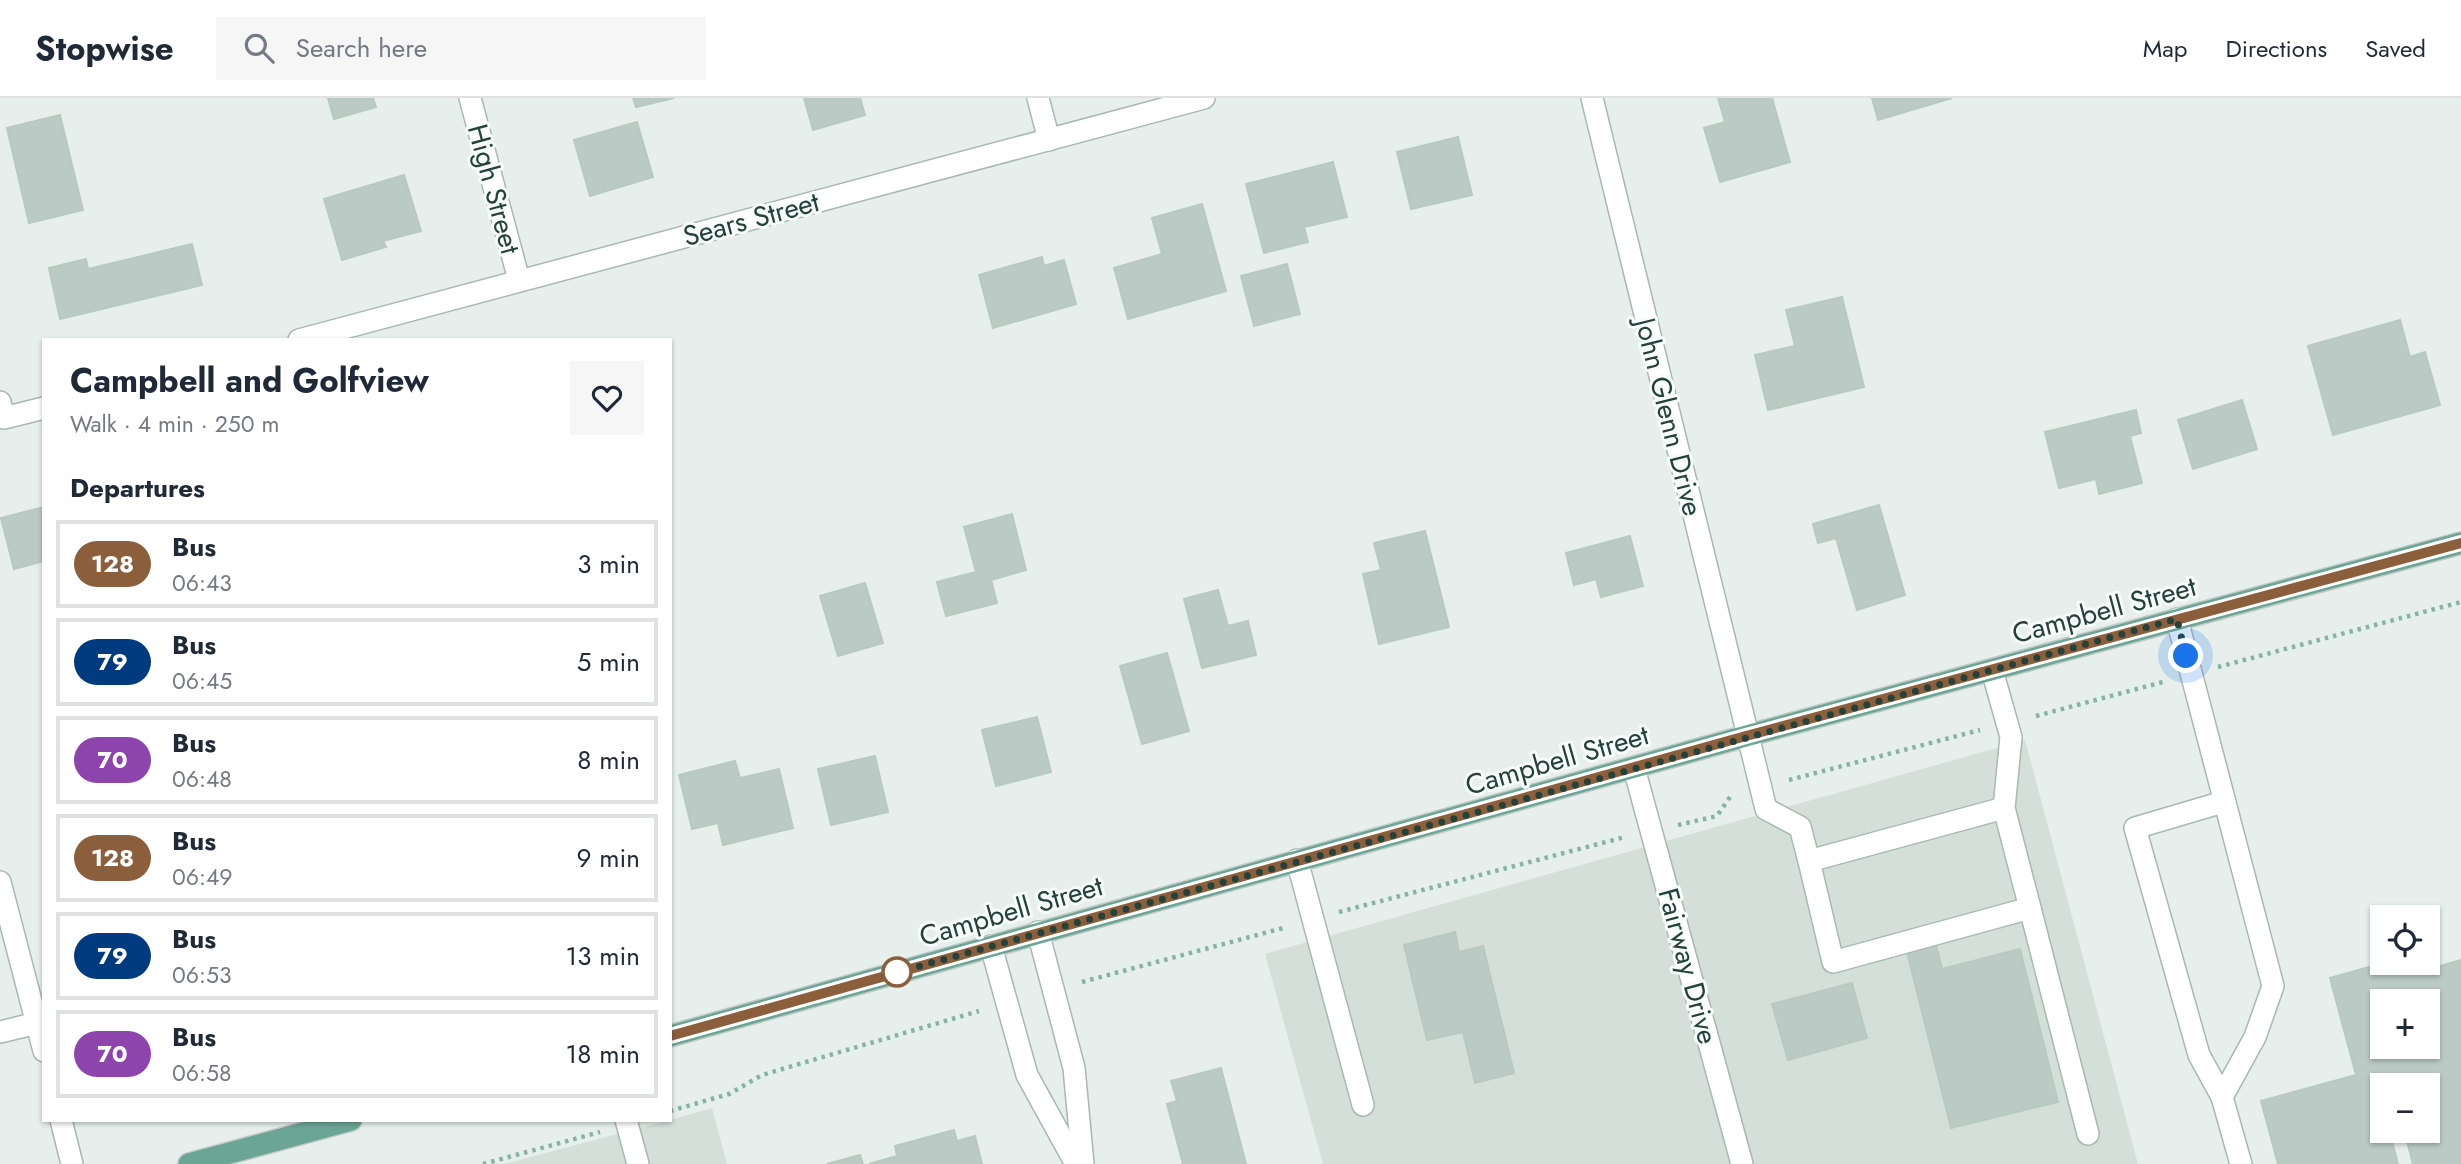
<!DOCTYPE html>
<meta charset="utf-8">
<style>
body{margin:0;font-family:Jost,sans-serif;background:#f6f6f7;color:#1f2937;height:100vh;display:flex;flex-direction:column;font-size:26px;white-space:nowrap}
*{box-sizing:border-box;margin:0}
p{font-size:23px;color:#747a83}
.icon{flex:none;width:38px;height:38px;fill:none;stroke:currentColor;stroke-width:2;stroke-linecap:round;stroke-linejoin:round}
.map{position:relative;flex:1;overflow:hidden}
.sheet{position:absolute;left:42px;top:240px;width:630px;height:784px;display:flex;flex-direction:column;background:#fff;border-radius:0px;box-shadow:0 2px 5px #0004}
.sheet>*{flex:none}
.badge{padding:0 14px;border-radius:23px;font-size:24px;line-height:46px}
.buttons{position:absolute;left:2370px;top:807px;display:grid;gap:14px}
.buttons a{display:grid;place-items:center;width:70px;height:70px;border-radius:0px;background:#fff;box-shadow:0 2px 5px #0004;font-size:35px}
.you{position:absolute;width:35px;height:35px;margin:-18px;border:5px solid #fff;border-radius:50%;background:#1a73e8;box-shadow:0 0 0 10px #1a73e833}
.map>.badge{position:absolute;translate:-50% -50%;box-shadow:0 0 0 4px #fff}
h2{padding:0 28px;font-size:26px;line-height:63px}
.round{display:grid;place-items:center;flex:none;width:74px;height:74px;border-radius:0px;background:#f6f6f7}
.overview{display:flex;align-items:center;justify-content:space-between;height:119px;padding:0 28px}
h1{font-size:33px;font-weight:700;line-height:52px}
ul{padding:0;list-style:none}
li{display:flex;align-items:center;gap:21px;height:88px;margin:0 14px 10px;padding:0 14px;border:4px solid #e0e1e3;border-radius:0px}
li div{flex:1}
li b{display:block;font-size:26px}
li em{font-style:normal}
li .badge{min-width:77px;font-weight:700;text-align:center}
header{display:flex;align-items:center;gap:42px;box-sizing:border-box;height:98px;padding:0 35px;background:#fff;border-bottom:2px solid #e0e1e3}
header strong{font-size:33px}
nav{display:flex;gap:38px;margin-inline-start:auto;font-size:24px}
.search{width:490px;height:63px;background:#f6f6f7;display:flex;align-items:center;gap:18px;box-sizing:border-box;padding:0 24px;border-radius:0px;color:#747a83;font-size:26px}
.map>svg:first-child{display:block}
.built{fill:#d4dfda}
.building{fill:#bbcac4;stroke:#b8c9c2;stroke-width:2;fill-rule:evenodd}
.lines{fill:none;stroke-linecap:round;stroke-linejoin:round}
.minor-casing{stroke:#a8b8b2;stroke-width:24}
.major-casing{stroke:#c2cac8;stroke-width:24}
.path{stroke:#86b3a5;stroke-width:4.5;stroke-dasharray:3.5 5;stroke-linecap:butt}
.minor{stroke:#fff;stroke-width:21}
.major{stroke:#6aa596;stroke-width:21}
.line-casing{stroke:#fff;stroke-width:16}
.line{stroke:#8b5e3c;stroke-width:10}
.walk{stroke:#24423a;stroke-width:7;stroke-dasharray:0 12.6}
.stop-dot{fill:#fff;stroke:#8b5e3c;stroke-width:3.5}
.labels{text-anchor:middle;dominant-baseline:central;stroke-width:6;stroke-linejoin:round;paint-order:stroke}
.street-label{font-size:28px;fill:#24423a;stroke:#f7fbf9}
</style>
<header>
<strong>Stopwise</strong>
<div class="search"><svg class="icon" aria-label="search" viewBox="0 0 24 24"><circle cx="10" cy="10" r="6"/><path d="M15 15l6 6"/></svg>Search here</div>
<nav><a>Map</a><a>Directions</a><a>Saved</a></nav>
</header>
<div class="map">
<svg width="2461" height="1066" viewBox="0 0 2461 1066">
<rect width="100%" height="100%" fill="#e6efeb"/>
<g class="built">
<path d="M2025 642 2138 1066H1323L1265 856Z"/>
<path d="M712 1010 727 1066H504L670 1022Z"/>
</g>
<g class="building">
<path d="M328 0H373L376 9 334 21Z"/>
<path d="M633 0H674L636 9Z"/>
<path d="M804 0H860L865 17 813 32Z"/>
<path d="M1718 0H1772L1790 64 1720 84 1704 30 1725 24Z"/>
<path d="M1872 0H1952L1878 22Z"/>
<path d="M60 17 83 112 29 125 7 30Z"/>
<path d="M637 24 653 79 590 98 574 42Z"/>
<path d="M1458 39 1472 97 1411 111 1397 54Z"/>
<path d="M1333 64 1347 119 1304 129 1308 144 1264 155 1246 86Z"/>
<path d="M404 77 421 133 383 143 386 149 342 162 324 101Z"/>
<path d="M1202 106 1226 193 1128 221 1114 170 1162 156 1152 120Z"/>
<path d="M192 146 202 187 60 221 49 170 86 161 88 171Z"/>
<path d="M1042 159 1044 168 1064 162 1076 206 993 230 979 177Z"/>
<path d="M1287 166 1300 216 1254 228 1241 178Z"/>
<path d="M1842 199 1864 289 1768 312 1755 257 1795 248 1786 212Z"/>
<path d="M2400 222 2410 259 2425 254 2440 307 2333 337 2308 248Z"/>
<path d="M2242 302 2257 351 2193 371 2178 322Z"/>
<path d="M2136 312 2141 335 2130 338 2142 385 2099 396 2096 381 2059 390 2045 334Z"/>
<path d="M1879 407 1905 497 1857 512 1836 440 1818 445 1813 426Z"/>
<path d="M44 409V463L14 471 1 420Z"/>
<path d="M1012 416 1026 472 991 482 997 505 946 518 937 484 976 474 964 429Z"/>
<path d="M1425 433 1449 529 1379 546 1363 476 1381 472 1374 445Z"/>
<path d="M1630 438 1643 488 1601 499 1596 481 1574 487 1566 455Z"/>
<path d="M865 485 883 545 838 558 820 498Z"/>
<path d="M1218 492 1228 528 1248 523 1256 557 1202 570 1184 501Z"/>
<path d="M1167 555 1189 633 1142 646 1120 568Z"/>
<path d="M1037 619 1051 674 996 688 982 632Z"/>
<path d="M875 658 888 714 831 727 818 671Z"/>
<path d="M735 663 740 680 779 671 793 730 723 747 718 725 692 731 679 677Z"/>
<path d="M1932 831 1942 871 2020 851 2058 1004 1951 1030 1903 838Z"/>
<path d="M1455 834 1459 854 1483 848 1514 975 1475 985 1463 934 1427 942 1404 847Z"/>
<path d="M2428 853 2433 870 2461 862V1066H2413L2404 1032H2427V987H2382V994L2379 995 2382 1032H2389L2398 1066H2278L2261 1003 2356 977 2330 880 2387 864H2427ZM2382 903H2427V948H2382Z"/>
<path d="M1852 885 1867 940 1788 962 1772 906Z"/>
<path d="M1221 970 1246 1066H1183L1167 1006 1177 1003 1171 983Z"/>
<path d="M954 1032 957 1043 975 1038 982 1066H869L897 1058 895 1048Z"/>
<path d="M860 1057 863 1066H827Z"/>
</g>
<g class="lines">
<defs>
<g id="minor">
<path d="M470 0 519 182"/>
<path d="M1038 0 1049 42"/>
<path d="M1592 0 1766 711 1800 729 1809 763"/>
<path d="M299 242 1204 0"/>
<path d="M0 304 4 320 44 310"/>
<path d="M2177 521 2273 888 2255 939 2222 999 2241 1066"/>
<path d="M1992 572 2011 639 2004 710 2030 810 1833 864 1809 763 2004 710"/>
<path d="M1634 670 1742 1066"/>
<path d="M1297 762 1363 1007"/>
<path d="M0 784 44 953"/>
<path d="M2030 810 2088 1036"/>
<path d="M1038 834 1074 970 1083 1066"/>
<path d="M991 848 1027 977 1076 1066"/>
<path d="M0 934 37 925"/>
<path d="M2222 999 2199 957 2135 730 2223 704"/>
<path d="M61 1022 72 1066"/>
<path d="M626 1022 638 1066"/>
</g>
<g id="major">
<path d="M670 938 1746 638 2461 445"/>
<path d="M189 1066 351 1022"/>
</g>
</defs>
<use href="#minor" class="minor-casing"/>
<use href="#major" class="major-casing"/>
<g class="path">
<path d="M2218 569 2461 504"/>
<path d="M2036 618 2163 584"/>
<path d="M1789 682 1980 632"/>
<path d="M1678 727 1717 718 1732 696"/>
<path d="M1339 814 1625 739"/>
<path d="M1082 884 1287 829"/>
<path d="M670 1013 729 996 762 977 979 913"/>
<path d="M483 1066 600 1034"/>
</g>
<use href="#minor" class="minor"/>
<use href="#major" class="major"/>
</g>
<g class="lines">
<defs>
<path id="line" d="M670 938 1746 638 2461 445"/>
</defs>
<use href="#line" class="line-casing"/>
<use href="#line" class="line"/>
<path class="walk" d="M897 874 884 878 2177 521 2186 558"/>
</g>
<circle class="stop-dot" cx="897" cy="874" r="14"/>
<g class="labels">
<g class="street-label">
<text transform="translate(494 91) rotate(75)">High Street</text>
<text transform="translate(751 121) rotate(-15)">Sears Street</text>
<text transform="translate(1669 319) rotate(76)">John Glenn Drive</text>
<text transform="translate(2104 512) rotate(-15)">Campbell Street</text>
<text transform="translate(1557 662) rotate(-16)">Campbell Street</text>
<text transform="translate(1011 813) rotate(-16)">Campbell Street</text>
<text transform="translate(1688 868) rotate(75)">Fairway Drive</text>
</g>
</g>
</svg>
<div class="buttons">
<a><svg class="icon" aria-label="locate" viewBox="0 0 24 24"><circle cx="12" cy="12" r="6"/><path d="M12 2v4M12 18v4M2 12h4M18 12h4"/></svg></a>
<a>+</a>
<a>−</a>
</div>
<div class="you" style="left:2186px;top:558px"></div>
<section class="sheet">
<div class="overview"><div><h1>Campbell and Golfview</h1><p>Walk · 4 min · 250 m</p></div><a class="round"><svg class="icon" aria-label="heart" viewBox="0 0 24 24"><path d="M12 20l-8-8c-3-5 5-10 8-4 3-6 11-1 8 4z"/></svg></a></div>
<h2>Departures</h2>
<ul>
<li><span class="badge" style="background:#8b5e3c;color:#fff">128</span><div><b>Bus</b><p>06:43</p></div><em>3 min</em></li>
<li><span class="badge" style="background:#003b80;color:#fff">79</span><div><b>Bus</b><p>06:45</p></div><em>5 min</em></li>
<li><span class="badge" style="background:#8e44ad;color:#fff">70</span><div><b>Bus</b><p>06:48</p></div><em>8 min</em></li>
<li><span class="badge" style="background:#8b5e3c;color:#fff">128</span><div><b>Bus</b><p>06:49</p></div><em>9 min</em></li>
<li><span class="badge" style="background:#003b80;color:#fff">79</span><div><b>Bus</b><p>06:53</p></div><em>13 min</em></li>
<li><span class="badge" style="background:#8e44ad;color:#fff">70</span><div><b>Bus</b><p>06:58</p></div><em>18 min</em></li>
</ul>
</section>
</div>
